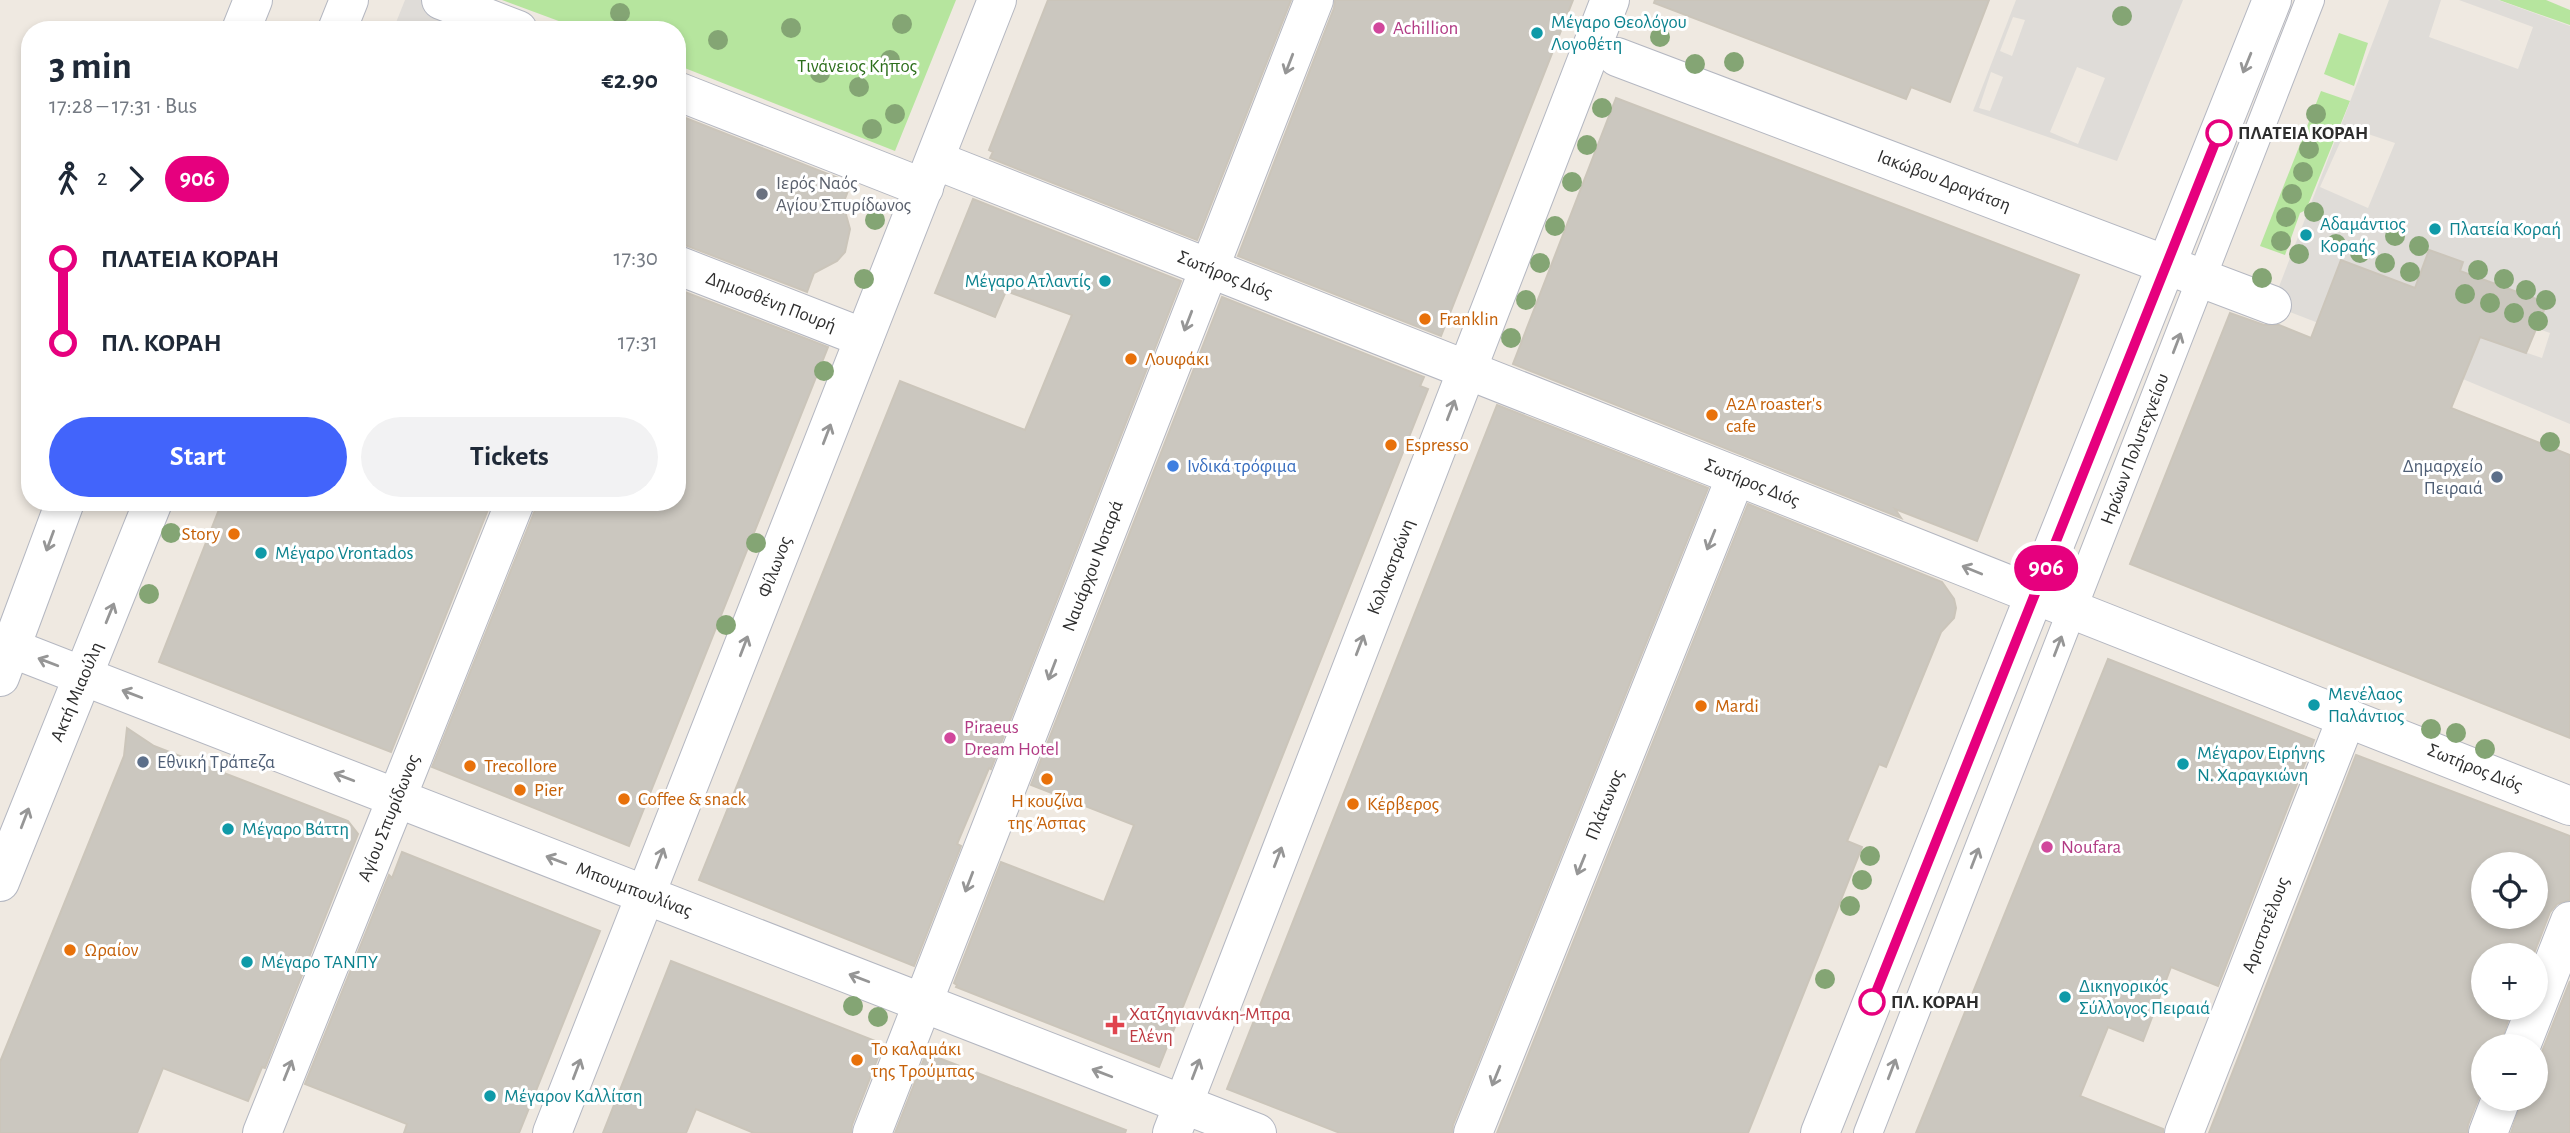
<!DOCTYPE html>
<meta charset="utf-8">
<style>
body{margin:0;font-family:"Alegreya Sans",sans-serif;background:#f2f2f3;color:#1f2937;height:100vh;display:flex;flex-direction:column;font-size:26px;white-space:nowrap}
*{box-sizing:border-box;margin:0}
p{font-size:23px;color:#747a83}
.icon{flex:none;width:38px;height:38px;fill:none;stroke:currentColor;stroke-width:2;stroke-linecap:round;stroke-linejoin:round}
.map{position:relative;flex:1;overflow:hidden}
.details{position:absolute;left:21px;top:21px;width:665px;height:490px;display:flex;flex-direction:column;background:#fff;border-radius:28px;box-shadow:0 4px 10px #0003}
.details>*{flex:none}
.badge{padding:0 14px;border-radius:23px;font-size:24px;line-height:46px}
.controls{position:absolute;left:2471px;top:852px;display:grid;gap:14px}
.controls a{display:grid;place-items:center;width:77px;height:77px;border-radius:50%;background:#fff;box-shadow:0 4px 10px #0003;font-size:35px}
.map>.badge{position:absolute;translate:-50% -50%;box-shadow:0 0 0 4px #fff}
.legs{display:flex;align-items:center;gap:10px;height:77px;padding:0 28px;font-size:23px}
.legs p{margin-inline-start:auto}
.summary{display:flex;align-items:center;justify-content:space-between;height:119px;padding:0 28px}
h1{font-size:38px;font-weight:600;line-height:52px}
.cta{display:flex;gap:14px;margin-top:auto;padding:14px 28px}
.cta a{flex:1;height:80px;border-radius:42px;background:#4264fb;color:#fff;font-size:28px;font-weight:600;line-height:80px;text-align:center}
.cta a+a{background:#f2f2f3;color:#1f2937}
ul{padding:0 28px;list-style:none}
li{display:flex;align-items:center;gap:24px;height:84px;font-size:26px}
li i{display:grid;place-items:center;width:10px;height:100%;margin:0 9px;background:currentColor}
li i::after{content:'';width:18px;height:18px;margin:-9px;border:5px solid;border-radius:50%;background:#fff}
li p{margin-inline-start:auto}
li:first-child i{background:linear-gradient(#0000 50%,currentColor 0)}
li:last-child i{background:linear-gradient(currentColor 50%,#0000 0)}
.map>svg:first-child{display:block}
.green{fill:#b6e59e}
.plaza{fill:#dfdcd8;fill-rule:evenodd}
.building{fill:#cbc7bf;stroke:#cbc5ba;stroke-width:2;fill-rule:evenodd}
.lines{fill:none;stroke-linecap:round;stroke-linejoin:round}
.service-casing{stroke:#b4b7c1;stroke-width:30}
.pedestrian-casing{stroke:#b4b7c1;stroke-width:40}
.minor-casing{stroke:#b4b7c1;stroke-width:40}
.tertiary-casing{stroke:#b4b7c1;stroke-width:40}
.secondary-casing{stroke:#b4b7c1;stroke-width:40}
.service{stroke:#fff;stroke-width:28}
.pedestrian{stroke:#fff;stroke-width:38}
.minor{stroke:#fff;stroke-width:38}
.tertiary{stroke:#fff;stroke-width:38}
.secondary{stroke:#fff;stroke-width:38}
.tree{fill:#84a574}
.oneway{stroke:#969696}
.line-1-casing{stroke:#fff;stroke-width:16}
.line-1{stroke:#e6007e;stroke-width:10}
.hotel-dot{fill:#d1479c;stroke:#fff;stroke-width:2.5}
.culture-dot{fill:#0f9aa8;stroke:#fff;stroke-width:2.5}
.stop-1-dot{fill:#fff;stroke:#e6007e;stroke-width:3.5}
.worship-dot{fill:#6b7280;stroke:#fff;stroke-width:2.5}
.food-dot{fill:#e8710a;stroke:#fff;stroke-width:2.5}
.shop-dot{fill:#3f7fe0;stroke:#fff;stroke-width:2.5}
.service-dot{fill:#5c6f8a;stroke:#fff;stroke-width:2.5}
.health-dot{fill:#e0444e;stroke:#fff;stroke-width:2.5}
.labels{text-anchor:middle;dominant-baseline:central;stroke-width:6;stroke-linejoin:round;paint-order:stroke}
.culture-label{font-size:19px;fill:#0d838f;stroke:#fff;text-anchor:start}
.hotel-label{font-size:19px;fill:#b23c85;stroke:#fff;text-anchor:start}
.park-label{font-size:19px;fill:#2c6e1b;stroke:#fff}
.stop-label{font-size:19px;font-weight:bold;fill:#2e2e2e;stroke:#fff;text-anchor:start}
.street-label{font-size:19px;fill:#2e2e2e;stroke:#fff}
.worship-label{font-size:19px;fill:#5b616d;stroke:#fff;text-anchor:start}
.food-label{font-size:19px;fill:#c56008;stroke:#fff;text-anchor:start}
.shop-label{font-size:19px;fill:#366cbe;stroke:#fff;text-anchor:start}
.service-label{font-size:19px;fill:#4e5e75;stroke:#fff;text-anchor:end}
.health-label{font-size:19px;fill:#be3a42;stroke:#fff;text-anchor:start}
</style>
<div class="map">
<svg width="2570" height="1133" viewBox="0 0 2570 1133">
<rect width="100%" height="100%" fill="#efe9e1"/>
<g class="green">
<path d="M502 0H956L895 151 677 65V30H583Z"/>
<path d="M2499 0H2546L2570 10V25Z"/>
<path d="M2339 33 2368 43 2354 86 2324 74Z"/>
<path d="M2321 91 2350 101 2306 210 2300 213 2285 255 2260 246Z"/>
</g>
<g class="plaza">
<path d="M405 0H441L467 27 464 30H393Z"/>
<path d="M2016 0H2183L2117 161 1973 111ZM2013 17 2025 20 2012 56 2000 51ZM2077 67 2105 78 2078 144 2050 132ZM1991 72 2003 77 1990 111 1979 108Z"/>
<path d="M2389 0H2441L2429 37 2518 69 2533 27 2459 0H2498L2570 26V424L2458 377 2272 305ZM2347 127 2395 143 2368 208 2320 187ZM2429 250 2463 262 2451 295ZM2474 276 2546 303 2540 320ZM2460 301 2550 333 2542 358 2451 327Z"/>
</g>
<g class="building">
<path d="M1048 0H1291L1197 240 990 158 993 152 989 150Z"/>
<path d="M1335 0H1573L1441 336 1238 256 1334 8Z"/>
<path d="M1655 0H1989L1950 102 1911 87 1906 99 1654 3Z"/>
<path d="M1616 98 2079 275 1977 541 1895 509 1901 518 1513 364Z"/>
<path d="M683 117 851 183 843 204 850 229 845 252 837 261 814 273 807 292 685 245 677 244V132Z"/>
<path d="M973 199 1181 281 991 769 989 768 957 844 961 846 914 966 699 880 900 381 1025 430 1072 315 1006 291 995 317 935 293Z"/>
<path d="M2429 250 2463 262 2460 271 2547 303 2526 353 2480 337 2451 408 2570 455V738L2130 564 2230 313 2264 325H2279L2311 338 2341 260 2415 288Z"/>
<path d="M677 289 828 347 629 846 432 767 535 510 536 502H677Z"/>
<path d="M1222 297 1424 377 1420 386 1428 389 1159 1067 956 987 957 985 954 983 1001 862 1104 902 1120 861 1134 825 1031 785Z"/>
<path d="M1497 405 1708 488 1453 1125 1452 1133H1340L1227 1089Z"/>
<path d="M222 502H491L391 752 159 662Z"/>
<path d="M1748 504 1942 582 1954 599 1956 608 1954 618 1941 632 1886 767 1879 764 1847 841 1862 847 1748 1133H1497Z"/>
<path d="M2108 659 2314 740 2218 986 2171 967 2143 1041 2108 1027 2080 1096 2163 1129V1133H1916Z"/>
<path d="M127 728 154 746 348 821 358 834 265 1068 262 1067 248 1101 163 1068 137 1133H0V1062L124 756Z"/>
<path d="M2356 755 2570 836V900L2557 904 2550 912 2533 956H2483V1008H2512L2500 1046H2483V1087L2468 1125 2467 1133H2209ZM2483 864H2536V917H2483Z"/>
<path d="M402 852 600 931 519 1133H404L407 1124 305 1084 389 875 392 878Z"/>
<path d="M671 961 883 1044 852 1125 851 1133H754L696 1109 686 1133H603Z"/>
<path d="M2570 981V1133H2511L2522 1099H2536V1062L2541 1054Z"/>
<path d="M931 1055 1126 1130 1125 1133H895L924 1059 929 1061Z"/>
</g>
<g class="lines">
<defs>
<path id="service" d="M1868 1133 2310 0"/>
<g id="pedestrian">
<path d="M441 0 518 30"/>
<path d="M1617 57 2272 305"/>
<path d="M677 91 924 188"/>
<path d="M935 160 1736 476"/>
<path d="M677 265 864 338"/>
<path d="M2035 595 2570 806"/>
<path d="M397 797 515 502"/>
<path d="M2521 1046 2570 921"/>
<path d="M2184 1133 2347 717"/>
<path d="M2488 1133 2501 1099"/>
</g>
<g id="minor">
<path d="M262 1133 397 797"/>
<path d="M552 1133 997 0"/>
<path d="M872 1133 1314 0"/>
<path d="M1172 1133 1610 0"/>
<path d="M1473 1133 1736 476 2035 595"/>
</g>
<path id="tertiary" d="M11 648 1257 1133"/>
<g id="secondary">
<path d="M241 30 253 0"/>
<path d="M337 30 349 0"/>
<path d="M0 677 65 502"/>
<path d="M0 882 153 502"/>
<path d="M1820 1133 2272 0"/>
</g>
</defs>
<use href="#service" class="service-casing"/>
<use href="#pedestrian" class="pedestrian-casing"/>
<use href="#minor" class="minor-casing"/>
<use href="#tertiary" class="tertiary-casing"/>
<use href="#secondary" class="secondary-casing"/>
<use href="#service" class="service"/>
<use href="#pedestrian" class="pedestrian"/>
<use href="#minor" class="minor"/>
<use href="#tertiary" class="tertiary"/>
<use href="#secondary" class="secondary"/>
</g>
<g class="tree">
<circle cx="620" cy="13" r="10"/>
<circle cx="2122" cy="16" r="10"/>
<circle cx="902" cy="24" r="10"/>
<circle cx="791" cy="28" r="10"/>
<circle cx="1660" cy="37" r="10"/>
<circle cx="718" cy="40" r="10"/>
<circle cx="890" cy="60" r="10"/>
<circle cx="1734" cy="62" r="10"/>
<circle cx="1695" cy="64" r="10"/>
<circle cx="820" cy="73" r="10"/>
<circle cx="859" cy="87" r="10"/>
<circle cx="1602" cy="108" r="10"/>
<circle cx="895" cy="114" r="10"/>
<circle cx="2316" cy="114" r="10"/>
<circle cx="872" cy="129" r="10"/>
<circle cx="1587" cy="145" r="10"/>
<circle cx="2309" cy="149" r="10"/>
<circle cx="2303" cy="172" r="10"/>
<circle cx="1572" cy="182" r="10"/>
<circle cx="2292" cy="194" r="10"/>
<circle cx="2314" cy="212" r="10"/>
<circle cx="2286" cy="217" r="10"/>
<circle cx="875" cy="220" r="10"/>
<circle cx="1555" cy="226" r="10"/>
<circle cx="2395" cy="236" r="10"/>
<circle cx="2281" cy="241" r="10"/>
<circle cx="2336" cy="244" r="10"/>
<circle cx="2419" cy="246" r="10"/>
<circle cx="2360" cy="253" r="10"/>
<circle cx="2299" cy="254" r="10"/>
<circle cx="1540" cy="263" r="10"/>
<circle cx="2385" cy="263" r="10"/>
<circle cx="2478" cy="270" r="10"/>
<circle cx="2410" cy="272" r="10"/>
<circle cx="2262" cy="278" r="10"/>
<circle cx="864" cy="279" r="10"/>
<circle cx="2504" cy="279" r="10"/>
<circle cx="2526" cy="290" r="10"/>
<circle cx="2465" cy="294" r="10"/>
<circle cx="1526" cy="300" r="10"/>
<circle cx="2546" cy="300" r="10"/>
<circle cx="2490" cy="303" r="10"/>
<circle cx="2514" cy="313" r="10"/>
<circle cx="2538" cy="321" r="10"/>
<circle cx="1511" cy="338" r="10"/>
<circle cx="824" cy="371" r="10"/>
<circle cx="2550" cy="442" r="10"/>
<circle cx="171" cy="533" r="10"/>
<circle cx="756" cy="543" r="10"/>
<circle cx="149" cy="594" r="10"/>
<circle cx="726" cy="625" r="10"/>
<circle cx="2431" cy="729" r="10"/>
<circle cx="2456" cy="733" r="10"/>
<circle cx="2485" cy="749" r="10"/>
<circle cx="1870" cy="856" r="10"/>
<circle cx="1862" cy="880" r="10"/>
<circle cx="1850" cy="906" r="10"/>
<circle cx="1825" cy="979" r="10"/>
<circle cx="853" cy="1006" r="10"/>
<circle cx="878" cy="1017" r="10"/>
</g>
<defs><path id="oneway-shaft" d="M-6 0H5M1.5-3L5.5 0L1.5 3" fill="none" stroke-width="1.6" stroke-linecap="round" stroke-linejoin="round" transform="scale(1.75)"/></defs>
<g class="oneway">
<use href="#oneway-shaft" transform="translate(2247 63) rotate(112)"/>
<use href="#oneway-shaft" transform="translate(1289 64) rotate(111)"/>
<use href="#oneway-shaft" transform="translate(1188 321) rotate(111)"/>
<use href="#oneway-shaft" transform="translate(2177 343) rotate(-69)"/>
<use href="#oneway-shaft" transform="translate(1451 410) rotate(-69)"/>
<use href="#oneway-shaft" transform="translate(827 434) rotate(-69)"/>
<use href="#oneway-shaft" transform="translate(1711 540) rotate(112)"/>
<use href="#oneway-shaft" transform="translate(50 541) rotate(110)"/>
<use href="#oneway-shaft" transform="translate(1972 570) rotate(-158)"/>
<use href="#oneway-shaft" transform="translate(110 613) rotate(-68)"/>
<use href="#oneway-shaft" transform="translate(1360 645) rotate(-69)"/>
<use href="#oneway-shaft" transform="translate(744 646) rotate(-69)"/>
<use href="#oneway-shaft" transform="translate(2058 646) rotate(-69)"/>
<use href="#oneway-shaft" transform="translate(48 662) rotate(-159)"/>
<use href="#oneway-shaft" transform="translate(1052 670) rotate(111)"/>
<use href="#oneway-shaft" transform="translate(132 694) rotate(-159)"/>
<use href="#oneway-shaft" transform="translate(344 777) rotate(-159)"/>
<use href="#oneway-shaft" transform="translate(25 818) rotate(-69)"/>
<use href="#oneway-shaft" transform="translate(1278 857) rotate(-69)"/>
<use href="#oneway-shaft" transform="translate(660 858) rotate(-69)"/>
<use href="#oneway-shaft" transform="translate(1975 858) rotate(-69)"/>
<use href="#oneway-shaft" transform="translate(556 860) rotate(-159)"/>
<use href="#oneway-shaft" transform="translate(1581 865) rotate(112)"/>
<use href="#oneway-shaft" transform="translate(969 882) rotate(111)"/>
<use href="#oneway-shaft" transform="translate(859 978) rotate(-159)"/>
<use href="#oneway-shaft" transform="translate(577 1069) rotate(-69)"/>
<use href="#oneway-shaft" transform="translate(1196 1069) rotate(-69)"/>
<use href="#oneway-shaft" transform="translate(1892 1069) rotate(-69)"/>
<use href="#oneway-shaft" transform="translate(288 1070) rotate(-68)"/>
<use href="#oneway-shaft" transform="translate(1102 1073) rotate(-159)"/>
<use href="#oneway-shaft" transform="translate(1496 1076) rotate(112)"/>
</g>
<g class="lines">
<defs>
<path id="line-1" d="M1872 1002 2219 133"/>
</defs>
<use href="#line-1" class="line-1-casing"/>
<use href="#line-1" class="line-1"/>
</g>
<g class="hotel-dot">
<circle cx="1379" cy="28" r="7"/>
<circle cx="950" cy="738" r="7"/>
<circle cx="2047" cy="847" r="7"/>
</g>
<g class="culture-dot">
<circle cx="1537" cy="33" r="7"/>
<circle cx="2435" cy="229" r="7"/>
<circle cx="2306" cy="235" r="7"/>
<circle cx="1105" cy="281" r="7"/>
<circle cx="261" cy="553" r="7"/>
<circle cx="2314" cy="705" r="7"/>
<circle cx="2183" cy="764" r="7"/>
<circle cx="228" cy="829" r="7"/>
<circle cx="247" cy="962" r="7"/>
<circle cx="2065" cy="997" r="7"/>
<circle cx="490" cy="1096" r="7"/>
</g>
<g class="stop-1-dot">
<circle cx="2219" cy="133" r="12"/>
<circle cx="1872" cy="1002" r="12"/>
</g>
<circle class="worship-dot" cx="762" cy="194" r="7"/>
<g class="food-dot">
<circle cx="1425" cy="319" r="7"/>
<circle cx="1131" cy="359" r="7"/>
<circle cx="1712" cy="415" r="7"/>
<circle cx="1391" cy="445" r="7"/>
<circle cx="234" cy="534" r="7"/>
<circle cx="1701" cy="706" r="7"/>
<circle cx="470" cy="766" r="7"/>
<circle cx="1047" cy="779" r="7"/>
<circle cx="520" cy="790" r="7"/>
<circle cx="624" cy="799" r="7"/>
<circle cx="1353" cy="804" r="7"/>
<circle cx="70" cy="950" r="7"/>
<circle cx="857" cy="1060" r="7"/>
</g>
<circle class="shop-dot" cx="1173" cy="466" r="7"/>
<g class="service-dot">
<circle cx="2497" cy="477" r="7"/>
<circle cx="143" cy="762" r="7"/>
</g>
<path class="health-dot" d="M1111.5 1014.5h7v7h7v7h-7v7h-7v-7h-7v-7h7z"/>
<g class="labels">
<g class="culture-label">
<text x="1551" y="22">Μέγαρο Θεολόγου<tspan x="1551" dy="22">Λογοθέτη</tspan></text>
<text x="2320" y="224">Αδαμάντιος<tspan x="2320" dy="22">Κοραής</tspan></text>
<text x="2449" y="229">Πλατεία Κοραή</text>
<text x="1091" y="281" text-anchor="end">Μέγαρο Ατλαντίς</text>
<text x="275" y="553">Μέγαρο Vrontados</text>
<text x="2328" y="694">Μενέλαος<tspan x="2328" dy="22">Παλάντιος</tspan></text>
<text x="2197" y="753">Μέγαρον Ειρήνης<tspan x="2197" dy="22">Ν. Χαραγκιώνη</tspan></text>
<text x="242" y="829">Μέγαρο Βάττη</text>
<text x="261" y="962">Μέγαρο ΤΑΝΠΥ</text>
<text x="2079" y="986">Δικηγορικός<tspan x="2079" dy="22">Σύλλογος Πειραιά</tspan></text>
<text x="504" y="1096">Μέγαρον Καλλίτση</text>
</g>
<g class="hotel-label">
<text x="1393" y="28">Achillion</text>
<text x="964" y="727">Piraeus<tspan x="964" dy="22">Dream Hotel</tspan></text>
<text x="2061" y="847">Noufara</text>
</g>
<g class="park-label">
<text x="857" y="66">Τινάνειος Κήπος</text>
</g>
<g class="stop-label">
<text x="2238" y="133">ΠΛΑΤΕΙΑ ΚΟΡΑΗ</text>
<text x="1891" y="1002">ΠΛ. ΚΟΡΑΗ</text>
</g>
<g class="street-label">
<text transform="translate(1944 181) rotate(21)">Ιακώβου Δραγάτση</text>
<text transform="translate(1225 275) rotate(22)">Σωτήρος Διός</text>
<text transform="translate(771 302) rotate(21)">Δημοσθένη Πουρή</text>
<text transform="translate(2135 449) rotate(-69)">Ηρώων Πολυτεχνείου</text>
<text transform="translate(1752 483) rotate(22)">Σωτήρος Διός</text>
<text transform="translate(1093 566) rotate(-69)">Ναυάρχου Νοταρά</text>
<text transform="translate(775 567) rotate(-69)">Φίλωνος</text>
<text transform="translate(1391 567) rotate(-69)">Κολοκοτρώνη</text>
<text transform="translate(77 692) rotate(-67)">Ακτή Μιαούλη</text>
<text transform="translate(2475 768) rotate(22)">Σωτήρος Διός</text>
<text transform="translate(1605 805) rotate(-68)">Πλάτωνος</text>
<text transform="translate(389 818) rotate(-68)">Αγίου Σπυρίδωνος</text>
<text transform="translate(634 890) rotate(21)">Μπουμπουλίνας</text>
<text transform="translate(2266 925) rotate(-69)">Αριστοτέλους</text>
</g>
<g class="worship-label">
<text x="776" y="183">Ιερός Ναός<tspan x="776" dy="22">Αγίου Σπυρίδωνος</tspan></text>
</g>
<g class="food-label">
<text x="1439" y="319">Franklin</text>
<text x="1145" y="359">Λουφάκι</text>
<text x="1726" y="404">A2A roaster's<tspan x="1726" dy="22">cafe</tspan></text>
<text x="1405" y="445">Espresso</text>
<text x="220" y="534" text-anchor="end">Story</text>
<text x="1715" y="706">Mardi</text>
<text x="484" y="766">Trecollore</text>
<text x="534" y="790">Pier</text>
<text x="638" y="799">Coffee &amp; snack</text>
<text x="1047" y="801" text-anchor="middle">Η κουζίνα<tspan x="1047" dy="22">της Άσπας</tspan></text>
<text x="1367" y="804">Κέρβερος</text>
<text x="84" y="950">Ωραίον</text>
<text x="871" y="1049">Το καλαμάκι<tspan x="871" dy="22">της Τρούμπας</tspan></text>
</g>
<g class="shop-label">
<text x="1187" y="466">Ινδικά τρόφιμα</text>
</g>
<g class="service-label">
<text x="2483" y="466">Δημαρχείο<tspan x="2483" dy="22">Πειραιά</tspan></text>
<text x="157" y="762" text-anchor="start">Εθνική Τράπεζα</text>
</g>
<g class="health-label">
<text x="1129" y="1014">Χατζηγιαννάκη-Μπρα<tspan x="1129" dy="22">Ελένη</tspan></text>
</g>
</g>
</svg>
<div class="controls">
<a><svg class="icon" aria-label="locate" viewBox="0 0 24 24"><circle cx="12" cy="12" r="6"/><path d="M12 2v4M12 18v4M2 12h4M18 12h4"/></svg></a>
<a>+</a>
<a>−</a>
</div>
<b class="badge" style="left:2046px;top:568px;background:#e6007e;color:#fff">906</b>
<section class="details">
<div class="summary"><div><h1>3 min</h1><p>17:28 – 17:31 · Bus</p></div><b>€2.90</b></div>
<div class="legs"><svg class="icon" aria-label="walk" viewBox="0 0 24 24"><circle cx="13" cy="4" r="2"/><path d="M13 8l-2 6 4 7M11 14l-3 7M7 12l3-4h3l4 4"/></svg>2<svg class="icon" aria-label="forward" viewBox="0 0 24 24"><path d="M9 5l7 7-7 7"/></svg><b class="badge" style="background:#e6007e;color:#fff">906</b></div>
<ul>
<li><i style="color:#e6007e"></i><b>ΠΛΑΤΕΙΑ ΚΟΡΑΗ</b><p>17:30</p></li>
<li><i style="color:#e6007e"></i><b>ΠΛ. ΚΟΡΑΗ</b><p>17:31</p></li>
</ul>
<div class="cta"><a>Start</a><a>Tickets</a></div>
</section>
</div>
